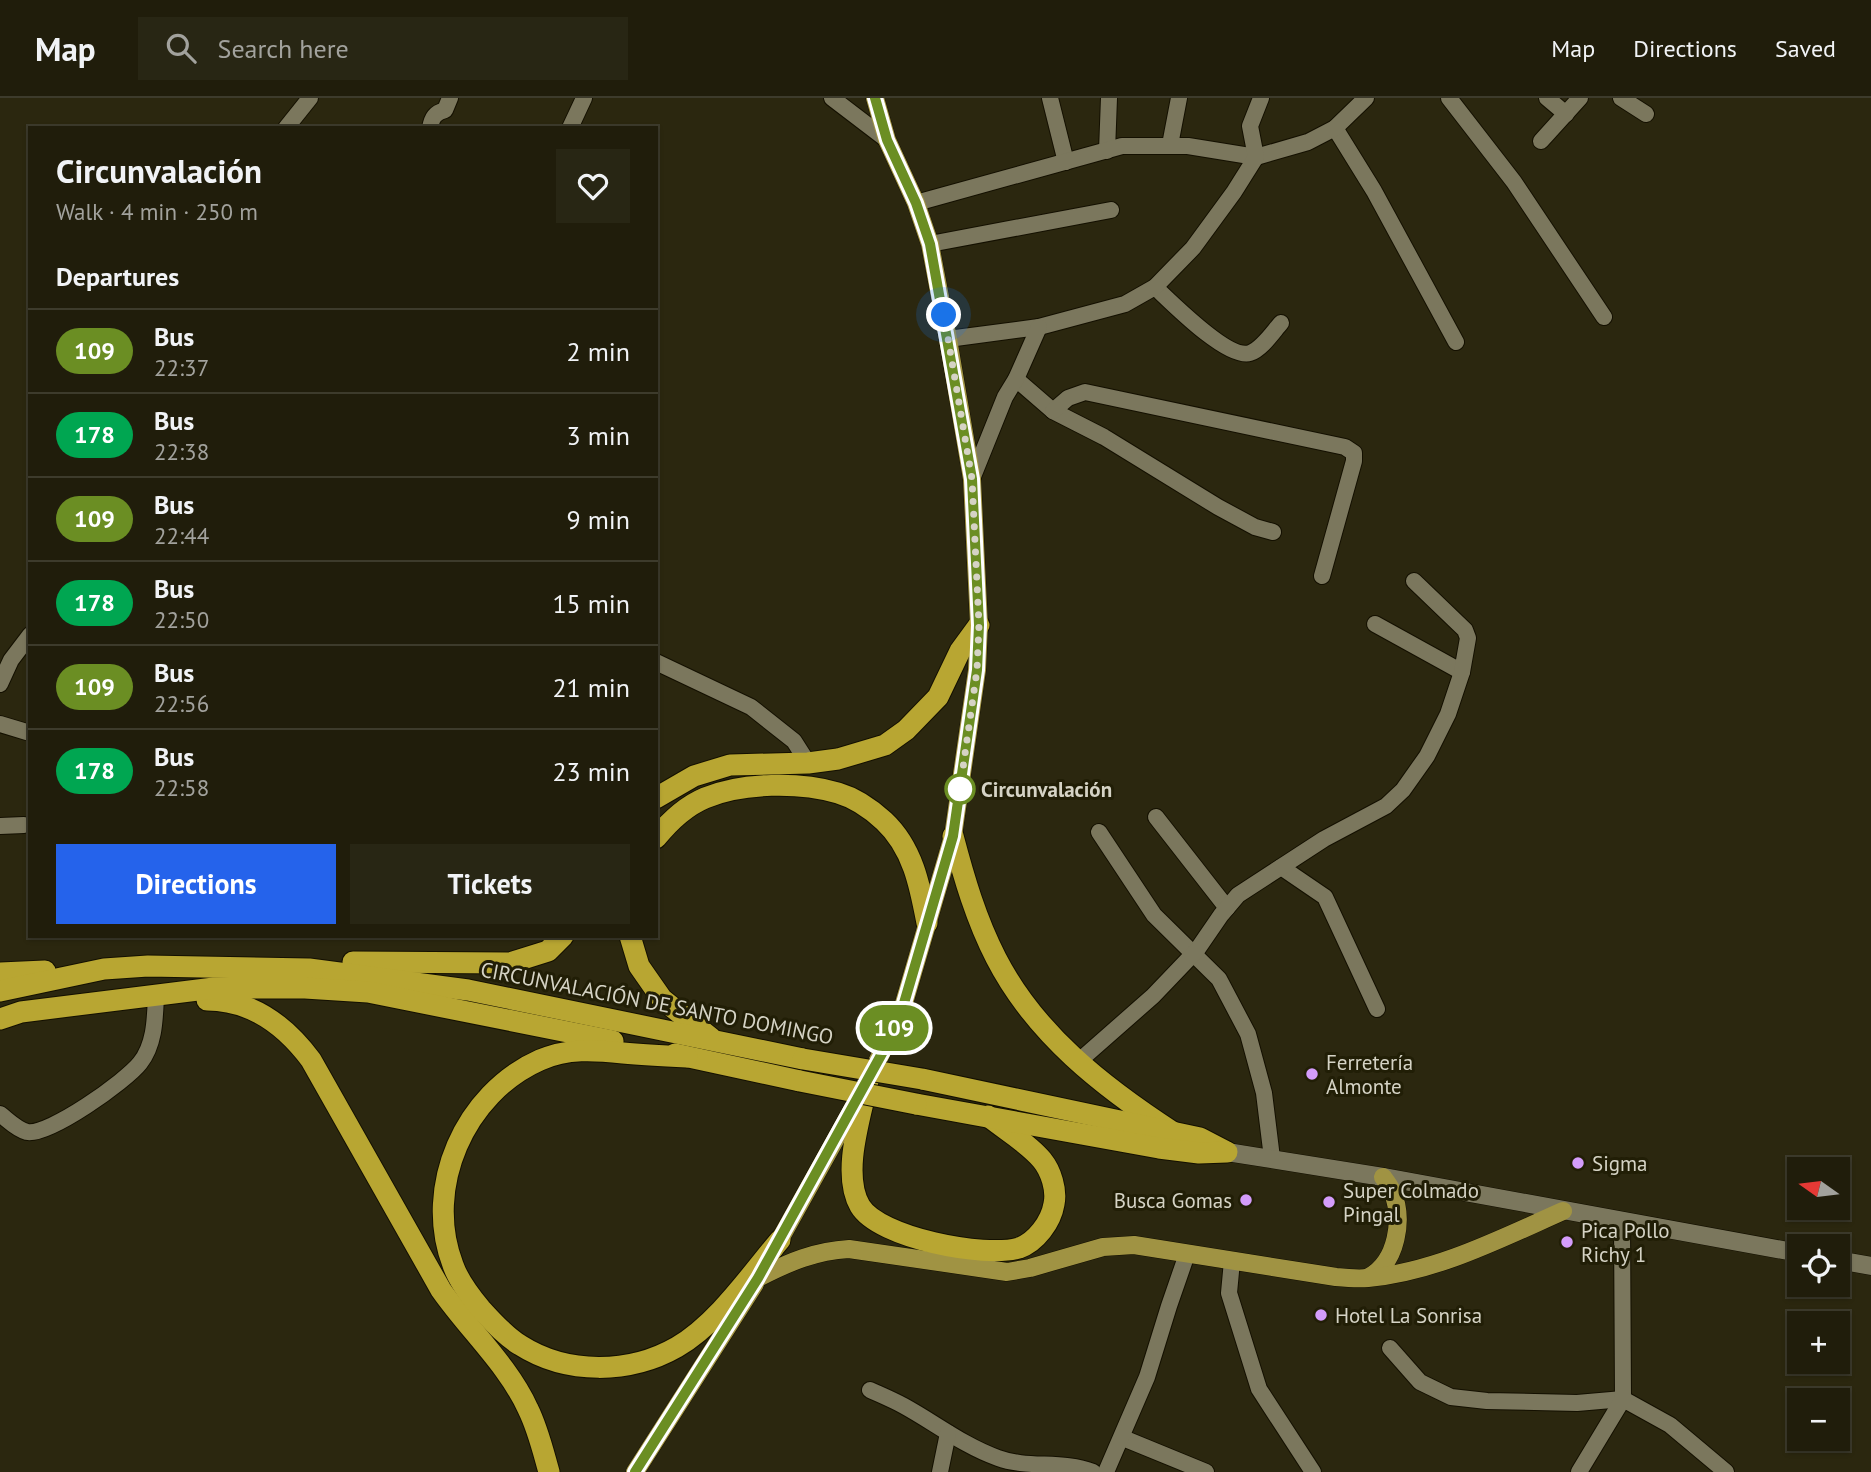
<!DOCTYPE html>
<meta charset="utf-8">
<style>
body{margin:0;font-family:"PT Sans",sans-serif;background:#282614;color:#f1f3f6;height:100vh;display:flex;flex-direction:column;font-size:26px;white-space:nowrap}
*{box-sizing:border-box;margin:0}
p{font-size:23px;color:#a2a29d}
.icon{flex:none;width:38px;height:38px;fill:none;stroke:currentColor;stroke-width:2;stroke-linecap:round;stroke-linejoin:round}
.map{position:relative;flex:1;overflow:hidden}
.details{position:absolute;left:28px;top:28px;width:630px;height:812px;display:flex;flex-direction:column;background:#201d0b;border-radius:0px;box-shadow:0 2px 5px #0004,0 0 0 2px #3d3b2c}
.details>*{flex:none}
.badge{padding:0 14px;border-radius:23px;font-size:24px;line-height:46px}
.needle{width:46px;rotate:284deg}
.tools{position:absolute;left:1787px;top:1059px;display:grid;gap:14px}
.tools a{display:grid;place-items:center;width:63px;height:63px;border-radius:0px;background:#201d0b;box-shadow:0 2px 5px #0004,0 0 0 2px #3d3b2c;font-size:35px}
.you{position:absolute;width:35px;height:35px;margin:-18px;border:5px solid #fff;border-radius:50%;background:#1a73e8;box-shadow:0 0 0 10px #1a73e833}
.map>.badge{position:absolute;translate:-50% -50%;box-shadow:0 0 0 4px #fff}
h2{padding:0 28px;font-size:26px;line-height:63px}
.round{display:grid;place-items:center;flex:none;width:74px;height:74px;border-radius:0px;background:#282614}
.summary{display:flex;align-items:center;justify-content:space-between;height:119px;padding:0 28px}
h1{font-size:33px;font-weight:600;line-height:52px}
.cta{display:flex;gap:14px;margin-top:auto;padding:14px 28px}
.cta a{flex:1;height:80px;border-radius:0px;background:#2563eb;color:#fff;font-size:28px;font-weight:600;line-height:80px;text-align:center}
.cta a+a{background:#282614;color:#f1f3f6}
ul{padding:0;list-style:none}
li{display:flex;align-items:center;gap:21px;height:84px;padding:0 28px;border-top:2px solid #3d3b2c}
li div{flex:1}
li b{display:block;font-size:26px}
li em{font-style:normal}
li .badge{min-width:77px;font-weight:700;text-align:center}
header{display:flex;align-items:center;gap:42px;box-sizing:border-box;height:98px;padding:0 35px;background:#201d0b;border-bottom:2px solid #3d3b2c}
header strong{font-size:33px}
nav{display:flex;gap:38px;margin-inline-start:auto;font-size:24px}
.search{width:490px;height:63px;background:#282614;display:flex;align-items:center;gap:18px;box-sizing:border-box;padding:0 24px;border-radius:0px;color:#a2a29d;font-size:26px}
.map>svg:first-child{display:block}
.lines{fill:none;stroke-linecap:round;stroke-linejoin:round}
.minor-casing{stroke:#141000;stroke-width:18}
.secondary-casing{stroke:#141000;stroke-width:19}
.primary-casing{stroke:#141000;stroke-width:19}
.motorway-casing{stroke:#141000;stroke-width:23}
.minor{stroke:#7b775d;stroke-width:16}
.secondary{stroke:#7b775d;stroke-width:18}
.primary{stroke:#a09343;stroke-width:18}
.motorway{stroke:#b8a632;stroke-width:21}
.motorway-bridge-casing{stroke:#141000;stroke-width:23;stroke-linecap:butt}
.motorway-bridge{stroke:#b8a632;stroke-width:21}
.line-casing{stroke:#fff;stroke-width:16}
.line{stroke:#6b8e23;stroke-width:10}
.walk{stroke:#d5d3c5;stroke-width:7;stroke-dasharray:0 12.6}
.stop-dot{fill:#fff;stroke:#6b8e23;stroke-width:3.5}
.poi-dot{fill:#d49cfb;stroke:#211e06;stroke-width:2.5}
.labels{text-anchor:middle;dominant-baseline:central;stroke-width:6;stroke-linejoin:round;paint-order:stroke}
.stop-label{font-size:21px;font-weight:bold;fill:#d5d3c5;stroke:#211e06;text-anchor:start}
.street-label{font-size:21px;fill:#d5d3c5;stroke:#211e06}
.poi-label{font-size:21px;fill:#d5d3c5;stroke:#211e06;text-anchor:start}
</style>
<header>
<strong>Map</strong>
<div class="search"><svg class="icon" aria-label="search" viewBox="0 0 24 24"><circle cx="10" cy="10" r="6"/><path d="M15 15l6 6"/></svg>Search here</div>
<nav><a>Map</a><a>Directions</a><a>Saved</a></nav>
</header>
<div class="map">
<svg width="1871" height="1374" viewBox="0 0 1871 1374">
<rect width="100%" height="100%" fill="#2b270f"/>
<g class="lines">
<defs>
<g id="minor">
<path d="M832 0 887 42"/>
<path d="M1050 0 1066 64"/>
<path d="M1449 0 1514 84 1604 219"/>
<path d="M1547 0 1566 16"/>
<path d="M1621 0 1646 16"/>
<path d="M286 30 310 0"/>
<path d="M430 30C432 19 435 15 445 12L450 0"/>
<path d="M570 30 584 0"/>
<path d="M1335 30 1374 93 1456 244"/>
<path d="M1541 43 1580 0"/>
<path d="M1170 47 1179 0"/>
<path d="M1107 53 1109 0"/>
<path d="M916 105 1122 48H1188L1256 59 1308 44 1335 30 1366 0"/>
<path d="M930 146 1111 112"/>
<path d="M1155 189C1171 204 1228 262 1250 255 1262 251 1273 234 1281 225"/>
<path d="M948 241 1039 229 1125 206 1155 189 1193 150 1234 94 1256 59 1250 28 1261 0"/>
<path d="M1016 281 1053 313 1104 339 1218 409 1255 429 1273 434"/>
<path d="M1053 313 1068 300 1085 294 1345 349 1354 355V363L1322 478"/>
<path d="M972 381 1005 299 1016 281 1039 229"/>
<path d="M1375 526 1462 574"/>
<path d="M656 564 751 609 794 643 808 665"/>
<path d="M0 586 11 562 30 537"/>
<path d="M0 626 30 635"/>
<path d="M1156 719 1227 810"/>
<path d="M0 728 24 727"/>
<path d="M1099 734 1154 817 1219 881 1248 936 1264 995 1272 1060"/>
<path d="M1281 769 1325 799 1377 911"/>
<path d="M1078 964 1153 898 1197 852 1221 817 1238 797 1324 741 1386 708 1403 692 1427 658 1448 616 1462 574 1468 540 1465 532 1414 483"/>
<path d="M0 1016C8 1022 16 1031 27 1034 49 1038 126 983 140 965 155 946 155 920 156 897"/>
<path d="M1232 1163 1229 1195 1259 1291 1313 1374"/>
<path d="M1390 1250 1420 1284 1451 1299 1487 1303 1577 1305 1623 1301 1670 1327 1726 1374"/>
<path d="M870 1292C881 1297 893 1302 904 1308 935 1325 964 1348 998 1360 1028 1371 1062 1362 1093 1374"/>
<path d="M1123 1340 1206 1374"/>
<path d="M940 1374 948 1335"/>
<path d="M1106 1374 1147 1279 1169 1208 1187 1156"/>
<path d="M1579 1374 1623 1301 1622 1123"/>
</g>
<g id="secondary">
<path d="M1227 1054 1383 1079 1799 1155"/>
<path d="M1838 1162 1871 1168"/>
</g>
<g id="primary">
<path d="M774 1152 868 983 902 912 953 738 977 572 979 527 972 381 948 241 930 146 916 105 887 42 875 0"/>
<path d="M1369 1179C1397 1164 1404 1121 1392 1093 1390 1088 1386 1083 1383 1079"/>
<path d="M758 1180C789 1164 815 1153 849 1151L1007 1174 1030 1170 1103 1149 1134 1147 1336 1179C1346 1180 1358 1181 1368 1180 1436 1174 1502 1140 1563 1113"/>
<path d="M635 1374 755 1186"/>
</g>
<g id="motorway">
<path d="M656 700 694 678 730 667 808 665 838 661 885 647 906 632 938 599 960 553 979 527"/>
<path d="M953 738C964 780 976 821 996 860 1035 936 1103 989 1174 1035"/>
<path d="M656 740C669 724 686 708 705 700 742 684 801 684 838 695 855 700 871 711 884 723 913 750 920 788 927 825"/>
<path d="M630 838 639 868 662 901 711 940"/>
<path d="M353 864 510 865 548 853 563 838"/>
<path d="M0 875 45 873"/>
<path d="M0 893 104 871 148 868 309 871 468 892 803 961"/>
<path d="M207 902C252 902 285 927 311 962L441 1192C469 1232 508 1267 528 1311 538 1331 543 1353 549 1374"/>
<path d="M0 921 21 914 214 890H305L368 894 613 943"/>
<path d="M675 956 800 983"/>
<path d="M687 959C666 958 645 957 623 955 594 952 568 950 540 962 465 995 423 1089 453 1167 459 1184 470 1198 481 1211 493 1224 505 1238 520 1247 567 1277 630 1276 677 1249 717 1226 751 1176 780 1142"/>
<path d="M922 981 1200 1040 1225 1053"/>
<path d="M868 983C861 1018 841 1075 860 1108 879 1140 985 1160 1019 1150 1036 1144 1051 1124 1054 1106 1057 1092 1051 1073 1042 1062 1028 1045 1005 1032 988 1018"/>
<path d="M916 1006 1159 1050 1199 1055 1227 1054"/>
</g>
</defs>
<use href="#minor" class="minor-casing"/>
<use href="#secondary" class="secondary-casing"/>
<use href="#primary" class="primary-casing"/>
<use href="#motorway" class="motorway-casing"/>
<use href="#minor" class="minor"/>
<use href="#secondary" class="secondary"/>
<use href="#primary" class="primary"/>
<use href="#motorway" class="motorway"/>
<defs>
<g id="motorway-bridge">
<path d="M803 961 922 981"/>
<path d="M800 983 916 1006"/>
</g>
</defs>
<use href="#motorway-bridge" class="motorway-bridge-casing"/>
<use href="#motorway-bridge" class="motorway-bridge"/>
</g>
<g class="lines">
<defs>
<path id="line" d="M635 1374 758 1180 885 950 902 912 953 738 977 572 979 527 972 381 930 146 916 105 887 42 875 0"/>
</defs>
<use href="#line" class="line-casing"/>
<use href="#line" class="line"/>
<path class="walk" d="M944 217 972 381 979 527 977 572 959 698 960 691"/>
</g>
<circle class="stop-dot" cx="960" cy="691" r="14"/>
<g class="poi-dot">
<circle cx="1312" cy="976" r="7"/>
<circle cx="1578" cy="1065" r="7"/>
<circle cx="1246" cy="1102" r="7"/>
<circle cx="1329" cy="1104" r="7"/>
<circle cx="1567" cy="1144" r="7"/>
<circle cx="1321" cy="1217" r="7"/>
</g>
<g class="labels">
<g class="stop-label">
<text x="981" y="691">Circunvalación</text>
</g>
<g class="street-label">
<text transform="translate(657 905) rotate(11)">CIRCUNVALACIÓN DE SANTO DOMINGO</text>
</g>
<g class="poi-label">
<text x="1326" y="964">Ferretería<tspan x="1326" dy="24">Almonte</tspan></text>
<text x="1592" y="1065">Sigma</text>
<text x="1343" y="1092">Super Colmado<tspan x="1343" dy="24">Pingal</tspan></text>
<text x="1232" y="1102" text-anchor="end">Busca Gomas</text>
<text x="1581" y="1132">Pica Pollo<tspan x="1581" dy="24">Richy 1</tspan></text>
<text x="1335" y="1217">Hotel La Sonrisa</text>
</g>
</g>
</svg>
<div class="tools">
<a><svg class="needle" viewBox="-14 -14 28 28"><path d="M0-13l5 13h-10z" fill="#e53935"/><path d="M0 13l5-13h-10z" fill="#a2a29d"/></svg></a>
<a><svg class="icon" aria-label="locate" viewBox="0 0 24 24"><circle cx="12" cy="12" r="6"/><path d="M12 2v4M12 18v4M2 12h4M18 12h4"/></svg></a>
<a>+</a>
<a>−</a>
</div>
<div class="you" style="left:944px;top:217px"></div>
<b class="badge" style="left:894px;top:930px;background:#6b8e23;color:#fff">109</b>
<section class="details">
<div class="summary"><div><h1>Circunvalación</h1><p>Walk · 4 min · 250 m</p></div><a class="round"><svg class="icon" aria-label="heart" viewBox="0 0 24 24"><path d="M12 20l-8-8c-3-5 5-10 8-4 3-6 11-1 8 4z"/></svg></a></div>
<h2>Departures</h2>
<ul>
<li><span class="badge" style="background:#6b8e23;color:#fff">109</span><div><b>Bus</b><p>22:37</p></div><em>2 min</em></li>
<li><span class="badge" style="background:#00a651;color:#fff">178</span><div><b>Bus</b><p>22:38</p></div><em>3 min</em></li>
<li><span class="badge" style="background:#6b8e23;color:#fff">109</span><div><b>Bus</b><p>22:44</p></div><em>9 min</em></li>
<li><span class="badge" style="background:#00a651;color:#fff">178</span><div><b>Bus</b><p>22:50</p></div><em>15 min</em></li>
<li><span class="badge" style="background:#6b8e23;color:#fff">109</span><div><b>Bus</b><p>22:56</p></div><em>21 min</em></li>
<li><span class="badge" style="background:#00a651;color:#fff">178</span><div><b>Bus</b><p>22:58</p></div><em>23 min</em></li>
</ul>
<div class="cta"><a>Directions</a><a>Tickets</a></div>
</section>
</div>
